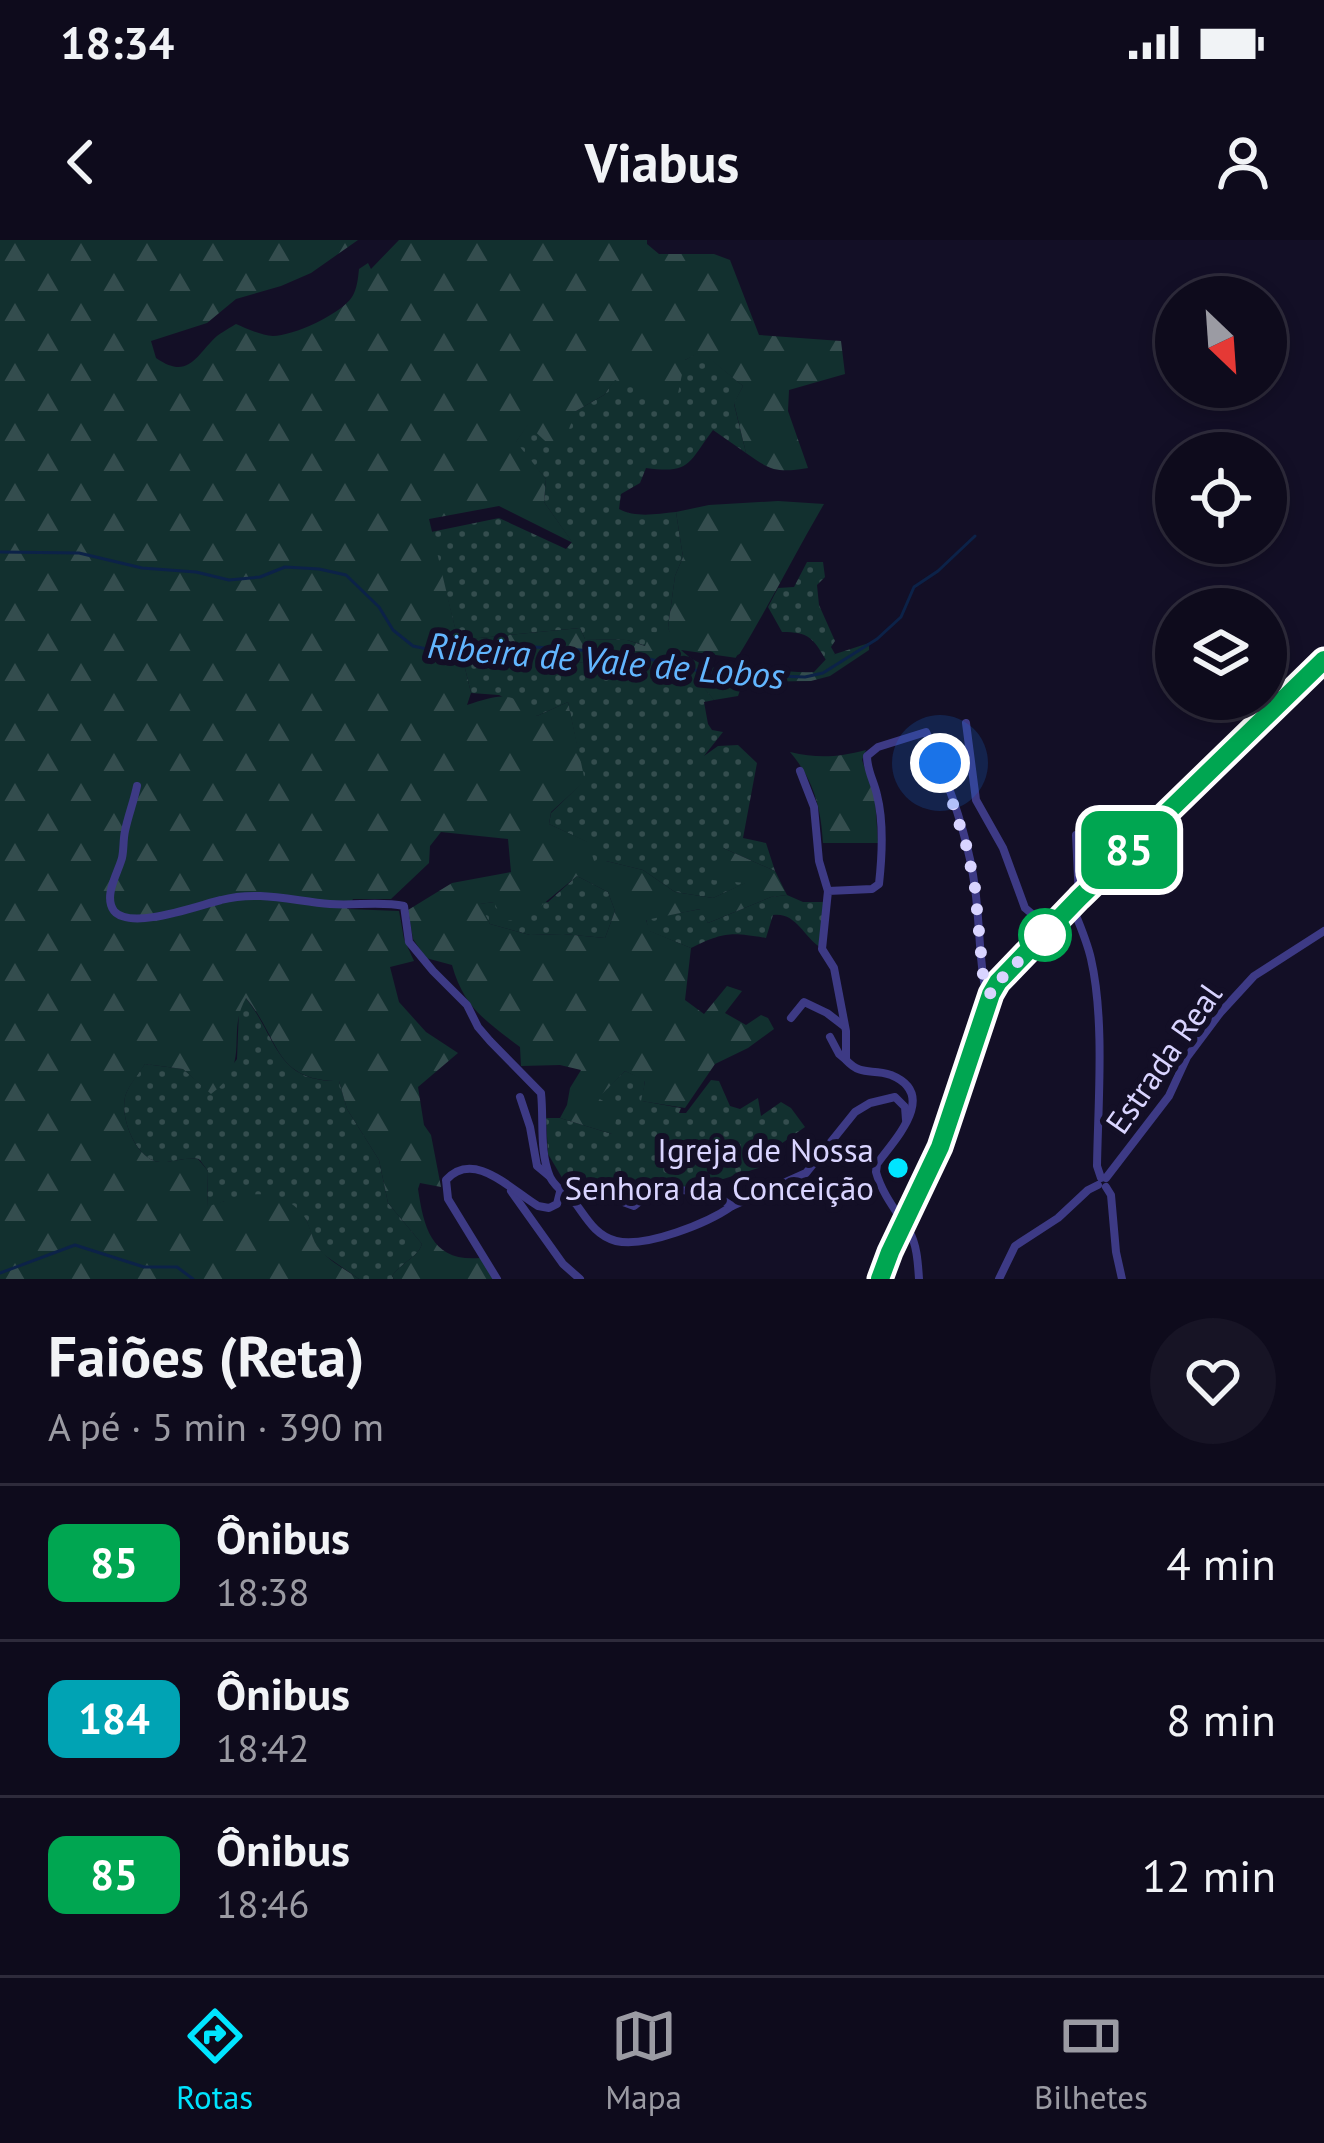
<!DOCTYPE html>
<html lang="pt">
<meta charset="utf-8">
<style>
body{margin:0;font-family:"PT Sans",sans-serif;background:#171425;color:#f1f3f6;height:100vh;display:flex;flex-direction:column;font-size:45px;white-space:nowrap}
*{box-sizing:border-box;margin:0}
p{font-size:39px;color:#9b9ba3}
.icon{flex:none;width:66px;height:66px;fill:none;stroke:currentColor;stroke-width:2;stroke-linecap:round;stroke-linejoin:round}
.map{position:relative;height:1039px;overflow:hidden}
.drawer{display:flex;flex-direction:column;background:#0e0b1c;flex:1}
.drawer>*{flex:none}
.badge{padding:0 24px;border-radius:18px;font-size:42px;line-height:78px}
.needle{width:78px;rotate:155deg}
.buttons{position:absolute;left:1155px;top:36px;display:grid;gap:24px}
.buttons a{display:grid;place-items:center;width:132px;height:132px;border-radius:50%;background:#0e0b1c;box-shadow:0 6px 18px #0003,0 0 0 3px #2e2b3b;font-size:60px}
.you{position:absolute;width:60px;height:60px;margin:-30px;border:9px solid #fff;border-radius:50%;background:#1a73e8;box-shadow:0 0 0 18px #1a73e833}
.map>.badge{position:absolute;translate:-50% -50%;box-shadow:0 0 0 6px #fff}
.round{display:grid;place-items:center;flex:none;width:126px;height:126px;border-radius:63px;background:#171425}
.headline{display:flex;align-items:center;justify-content:space-between;height:204px;padding:0 48px}
h1{font-size:57px;font-weight:700;line-height:90px}
ul{padding:0;list-style:none}
li{display:flex;align-items:center;gap:36px;height:156px;padding:0 48px;border-top:3px solid #2e2b3b}
li div{flex:1}
li b{display:block;font-size:45px}
li em{font-style:normal}
li .badge{min-width:132px;font-weight:700;text-align:center}
.status{display:flex;justify-content:space-between;align-items:center;height:84px;padding:0 60px;background:#0e0b1c;direction:ltr}
.status svg{height:33px;fill:currentColor}
header{display:flex;justify-content:space-between;align-items:center;height:156px;padding:0 48px;background:#0e0b1c;font-size:54px;font-weight:700}
.tab-bar{display:flex;justify-content:space-around;align-items:center;height:168px;border-top:3px solid #2e2b3b;background:#0e0b1c;font-size:33px;color:#9b9ba3}
.tab-bar a{display:grid;justify-items:center;gap:6px}
.tab-bar .active{color:#00e5ff}
.map>svg:first-child{display:block}
.grass{fill:url(#grass-dots)}
.forest{fill:url(#forest-firs);fill-rule:evenodd}
.lines{fill:none;stroke-linecap:round;stroke-linejoin:round}
.stream{stroke:#0c2248;stroke-width:3}
.minor{stroke:#3d3a85;stroke-width:8}
.major{stroke:#c25bff;stroke-width:10}
.line-casing{stroke:#fff;stroke-width:27}
.line{stroke:#00a651;stroke-width:18}
.walk{stroke:#d9d4ff;stroke-width:12;stroke-dasharray:0 21.6}
.stop-dot{fill:#fff;stroke:#00a651;stroke-width:6}
.poi-dot{fill:#00e5ff;stroke:#130f26;stroke-width:4.5}
.labels{text-anchor:middle;dominant-baseline:central;stroke-width:12;stroke-linejoin:round;paint-order:stroke}
.street-label{font-size:33px;fill:#d9d4ff;stroke:#130f26}
.poi-label{font-size:33px;fill:#d9d4ff;stroke:#130f26;text-anchor:end}
.water-label{font-size:36px;font-style:italic;fill:#62b6ff;stroke:#130f26}
</style>
<div class="status"><b>18:34</b><svg viewBox="0 0 49 12"><path d="M0 12V9h3v3zM5 12V6h3v6zM10 12V3h3v9zM15 12V0h3v12zM26 1h20v11H26zM47 4h2v5h-2z"/></svg></div>
<header><svg class="icon" aria-label="back" viewBox="0 0 24 24"><path d="M15 5l-7 7 7 7"/></svg>Viabus<svg class="icon" aria-label="person" viewBox="0 0 24 24"><circle cx="12" cy="8" r="4"/><path d="M4 21q1-7 8-7t8 7"/></svg></header>
<div class="map">
<svg width="1324" height="1039" viewBox="0 0 1324 1039">
<defs>
<pattern id="grass-dots" width="8" height="8" patternUnits="userSpaceOnUse" patternTransform="scale(3)"><rect width="8" height="8" fill="#12302f"/><path d="M2 2h.1M6 6h.1" fill="none" stroke="#344d4e" stroke-width="1.8" stroke-linecap="round"/></pattern>
<pattern id="forest-firs" width="22" height="20" patternUnits="userSpaceOnUse" patternTransform="scale(3)"><rect width="22" height="20" fill="#12302f"/><path d="M5 1l3.5 6h-7zM16 11l3.5 6h-7z" fill="#344d4e"/></pattern>
</defs>
<rect width="100%" height="100%" fill="#130f26"/>
<g class="grass">
<path d="M701 111 743 146 734 164 746 213 713 190C688 223 691 234 646 228L640 243 621 254 619 269C636 278 656 274 676 272L683 317 675 336 668 388 671 394 646 406 627 400 585 399 580 388 458 400 431 292 499 278 566 309 572 302 544 262 546 239 515 203 528 184 576 171 604 155 615 139 685 120Z"/>
<path d="M807 322H823L825 337 817 345 819 365 835 401 831 407 835 414 826 420C813 398 809 392 782 392L768 367 778 348 794 347Z"/>
<path d="M542 416 644 433 658 426C687 434 696 436 714 460L704 462 708 484 712 490 723 492 704 516 718 506 738 505 757 523 743 598 766 603 775 631 723 608 748 642 713 658 675 652 643 630 606 621H593L587 602 549 584 551 573 584 541 568 462 537 476 499 455 471 453 464 424 512 425Z"/>
<path d="M577 636 608 652 615 671 605 698 563 694 530 695 490 684 479 664 494 662H548Z"/>
<path d="M787 655 803 662H825L820 707C803 696 796 672 773 675L766 698C730 692 724 692 691 708L649 691 646 679 701 669 708 683 771 657Z"/>
<path d="M245 757C278 798 275 842 339 841L347 869 379 920 388 963 422 1004C419 1016 400 1024 392 1036L394 1039H359L323 1014 315 1004 306 979 225 961 207 968 208 931 199 919C185 917 172 923 160 922 136 920 120 878 125 857 128 846 138 834 145 824L183 829 211 853 237 819 239 769Z"/>
<path d="M625 831 645 840 642 861 681 868 679 873H686L711 840 719 841 730 866 740 869 758 858 761 876 781 862 791 868 805 887 768 913 765 926 720 940 714 950 656 948 630 960 592 947 567 946 548 914 546 878H560L612 894 597 858Z"/>
</g>
<g class="forest">
<path d="M0 0H358L311 33 281 46 236 59 207 83 151 101 156 118C189 141 196 115 217 96 221 93 231 87 236 84 247 89 261 95 273 96 293 96 341 74 352 57 357 49 358 39 359 29L368 23 371 29 399 0H647V4L659 14H714L730 20 759 95 841 101 845 134 789 150 788 171 808 228C778 233 771 231 746 213L734 163 743 146 701 112 685 120 676 163 615 140 604 155 576 171 559 214 528 185 516 202 546 239 544 262 573 303 499 266 429 279 458 400 580 388 585 399 627 400 645 406 651 392 670 393 668 388 675 336 683 317 676 272 709 265 778 261 824 264C794 315 768 368 737 418L681 410C710 438 740 426 775 430 789 431 799 433 814 432L829 416 869 403V410L830 436 811 441 743 442 738 456 714 460C696 437 687 434 659 426L644 433 542 416 512 425 464 424 471 453 467 465C501 454 510 450 537 476L568 462 585 541 551 572 549 584 588 602 594 621H606L643 630 675 652 713 658 745 643 712 640 723 608 775 631 787 655 771 657 708 683 700 669 646 680 650 691 691 708 685 760 704 774 727 746 742 751 725 773 746 785 761 775 768 778 774 789 748 808 715 824 685 868 641 861 645 841 625 831 598 858 619 870 612 894 560 878 567 865 570 848 581 830 560 825 521 826 520 807C486 781 464 768 452 725L426 718 413 699 408 670 452 643 511 632 508 599 441 592 430 606 429 623 391 659H353L347 669 399 671 404 699 414 721 390 727 399 762 426 792 458 813 418 847 424 885 431 895 441 947 420 943 418 949C424 989 432 1022 480 1018L494 1039H394L392 1036C400 1024 419 1016 422 1004L388 963 379 920 347 869 339 841C273 841 280 798 246 758 225 794 253 823 211 854L183 829 145 824C139 834 128 846 125 857 120 878 136 919 159 922 172 923 185 917 198 919L208 931 207 967C241 955 278 942 304 976 311 986 311 1000 320 1010 331 1022 346 1030 359 1039H0ZM577 636 608 652 615 671 605 698 563 694 530 695 490 684 480 664 494 662 503 681 525 679Z"/>
<path d="M866 510 862 520 875 558 878 603H823C821 568 814 540 790 512 819 519 838 517 866 510Z"/>
</g>
<g class="lines">
<g class="stream">
<path d="M0 312 79 313 142 328 196 332 229 340 260 337 285 327 319 329 346 335 379 367 393 390 413 406 436 411 518 406 580 410 632 415 712 434 805 437 823 433 877 399 901 377 914 347 938 331 975 296"/>
<path d="M0 1033 75 1005 144 1027H177L193 1039"/>
</g>
<g class="minor">
<path d="M966 483 976 560 1003 608 1025 668 1050 689"/>
<path d="M800 531 814 567 819 621 828 651"/>
<path d="M137 546C134 561 128 576 125 591 123 600 124 609 122 618 118 633 103 656 114 671 131 691 199 665 221 660 258 650 293 661 330 664 355 666 380 661 404 666L409 702 433 731 467 765 478 787 490 801 541 853C544 880 539 911 550 937 556 949 568 955 576 964 587 979 596 996 616 1001 646 1008 708 983 732 966"/>
<path d="M1076 595 1079 658"/>
<path d="M1072 666C1079 683 1087 701 1091 719 1105 780 1098 863 1097 926L1101 938"/>
<path d="M791 778 804 762 827 773 844 786"/>
<path d="M830 797 839 814 845 819"/>
<path d="M520 857 530 887 537 926 549 936"/>
<path d="M1106 938 1169 856 1187 817 1220 773 1254 736 1324 691"/>
<path d="M1106 947 1111 955 1116 1012 1122 1039"/>
<path d="M561 950 587 949 634 966C639 962 645 957 651 954 675 945 713 952 732 966L806 933 855 872 870 863 895 857 905 867 906 880"/>
<path d="M511 951 563 1024 580 1039"/>
<path d="M497 1039 448 959 446 940C474 909 511 950 538 966L549 968 557 964 560 952"/>
<path d="M919 1039C918 1024 917 1004 909 991 897 972 882 954 876 932L877 924C893 901 940 855 891 835 871 828 862 837 846 820V791L834 728 822 709 828 651 872 649 879 644C882 617 884 582 877 555 874 541 867 531 867 516L878 507 926 492C948 541 968 594 975 648 979 677 979 706 983 735L985 747 991 754"/>
<path d="M999 1039 1015 1006 1058 978 1088 950 1098 945"/>
</g>
<path class="major" d="M880 1039 890 1013 940 907 991 754 998 742 1079 658 1324 420"/>
</g>
<g class="lines">
<defs>
<path id="line" d="M880 1039 890 1012 940 907 991 754 998 742 1079 658 1324 420"/>
</defs>
<use href="#line" class="line-casing"/>
<use href="#line" class="line"/>
<path class="walk" d="M940 523 967 608 975 648 983 735 985 747 991 754 998 742 1050 689 1045 695"/>
</g>
<circle class="stop-dot" cx="1045" cy="695" r="24"/>
<circle class="poi-dot" cx="898" cy="928" r="12"/>
<g class="labels">
<g class="street-label">
<text transform="translate(1163 818) rotate(-55)">Estrada Real</text>
</g>
<g class="poi-label">
<text x="874" y="909">Igreja de Nossa<tspan x="874" dy="38">Senhora da Conceição</tspan></text>
</g>
<g class="water-label">
<text transform="translate(606 420) rotate(5)">Ribeira de Vale de Lobos</text>
</g>
</g>
</svg>
<div class="buttons">
<a><svg class="needle" viewBox="-14 -14 28 28"><path d="M0-13l5 13h-10z" fill="#e53935"/><path d="M0 13l5-13h-10z" fill="#9b9ba3"/></svg></a>
<a><svg class="icon" aria-label="locate" viewBox="0 0 24 24"><circle cx="12" cy="12" r="6"/><path d="M12 2v4M12 18v4M2 12h4M18 12h4"/></svg></a>
<a><svg class="icon" aria-label="layers" viewBox="0 0 24 24"><path d="M12 4l9 5-9 5-9-5zM3 14l9 5 9-5"/></svg></a>
</div>
<div class="you" style="left:940px;top:523px"></div>
<b class="badge" style="left:1129px;top:610px;background:#00a651;color:#fff">85</b>
</div>
<section class="drawer">
<div class="headline"><div><h1>Faiões (Reta)</h1><p>A pé · 5 min · 390 m</p></div><a class="round"><svg class="icon" aria-label="heart" viewBox="0 0 24 24"><path d="M12 20l-8-8c-3-5 5-10 8-4 3-6 11-1 8 4z"/></svg></a></div>
<ul>
<li><span class="badge" style="background:#00a651;color:#fff">85</span><div><b>Ônibus</b><p>18:38</p></div><em>4 min</em></li>
<li><span class="badge" style="background:#00a3b4;color:#fff">184</span><div><b>Ônibus</b><p>18:42</p></div><em>8 min</em></li>
<li><span class="badge" style="background:#00a651;color:#fff">85</span><div><b>Ônibus</b><p>18:46</p></div><em>12 min</em></li>
</ul>
</section>
<nav class="tab-bar">
<a class="active"><svg class="icon" aria-label="directions" viewBox="0 0 24 24"><path d="M12 3l9 9-9 9-9-9zM9 14v-3h6M13 9l2 2-2 2"/></svg>Rotas</a>
<a><svg class="icon" aria-label="map" viewBox="0 0 24 24"><path d="M3 6l6-2 6 2 6-2v14l-6 2-6-2-6 2zM9 4v14M15 6v14"/></svg>Mapa</a>
<a><svg class="icon" aria-label="tickets" viewBox="0 0 24 24"><path d="M3 7h18v10H3zM15 7v10"/></svg>Bilhetes</a>
</nav>
